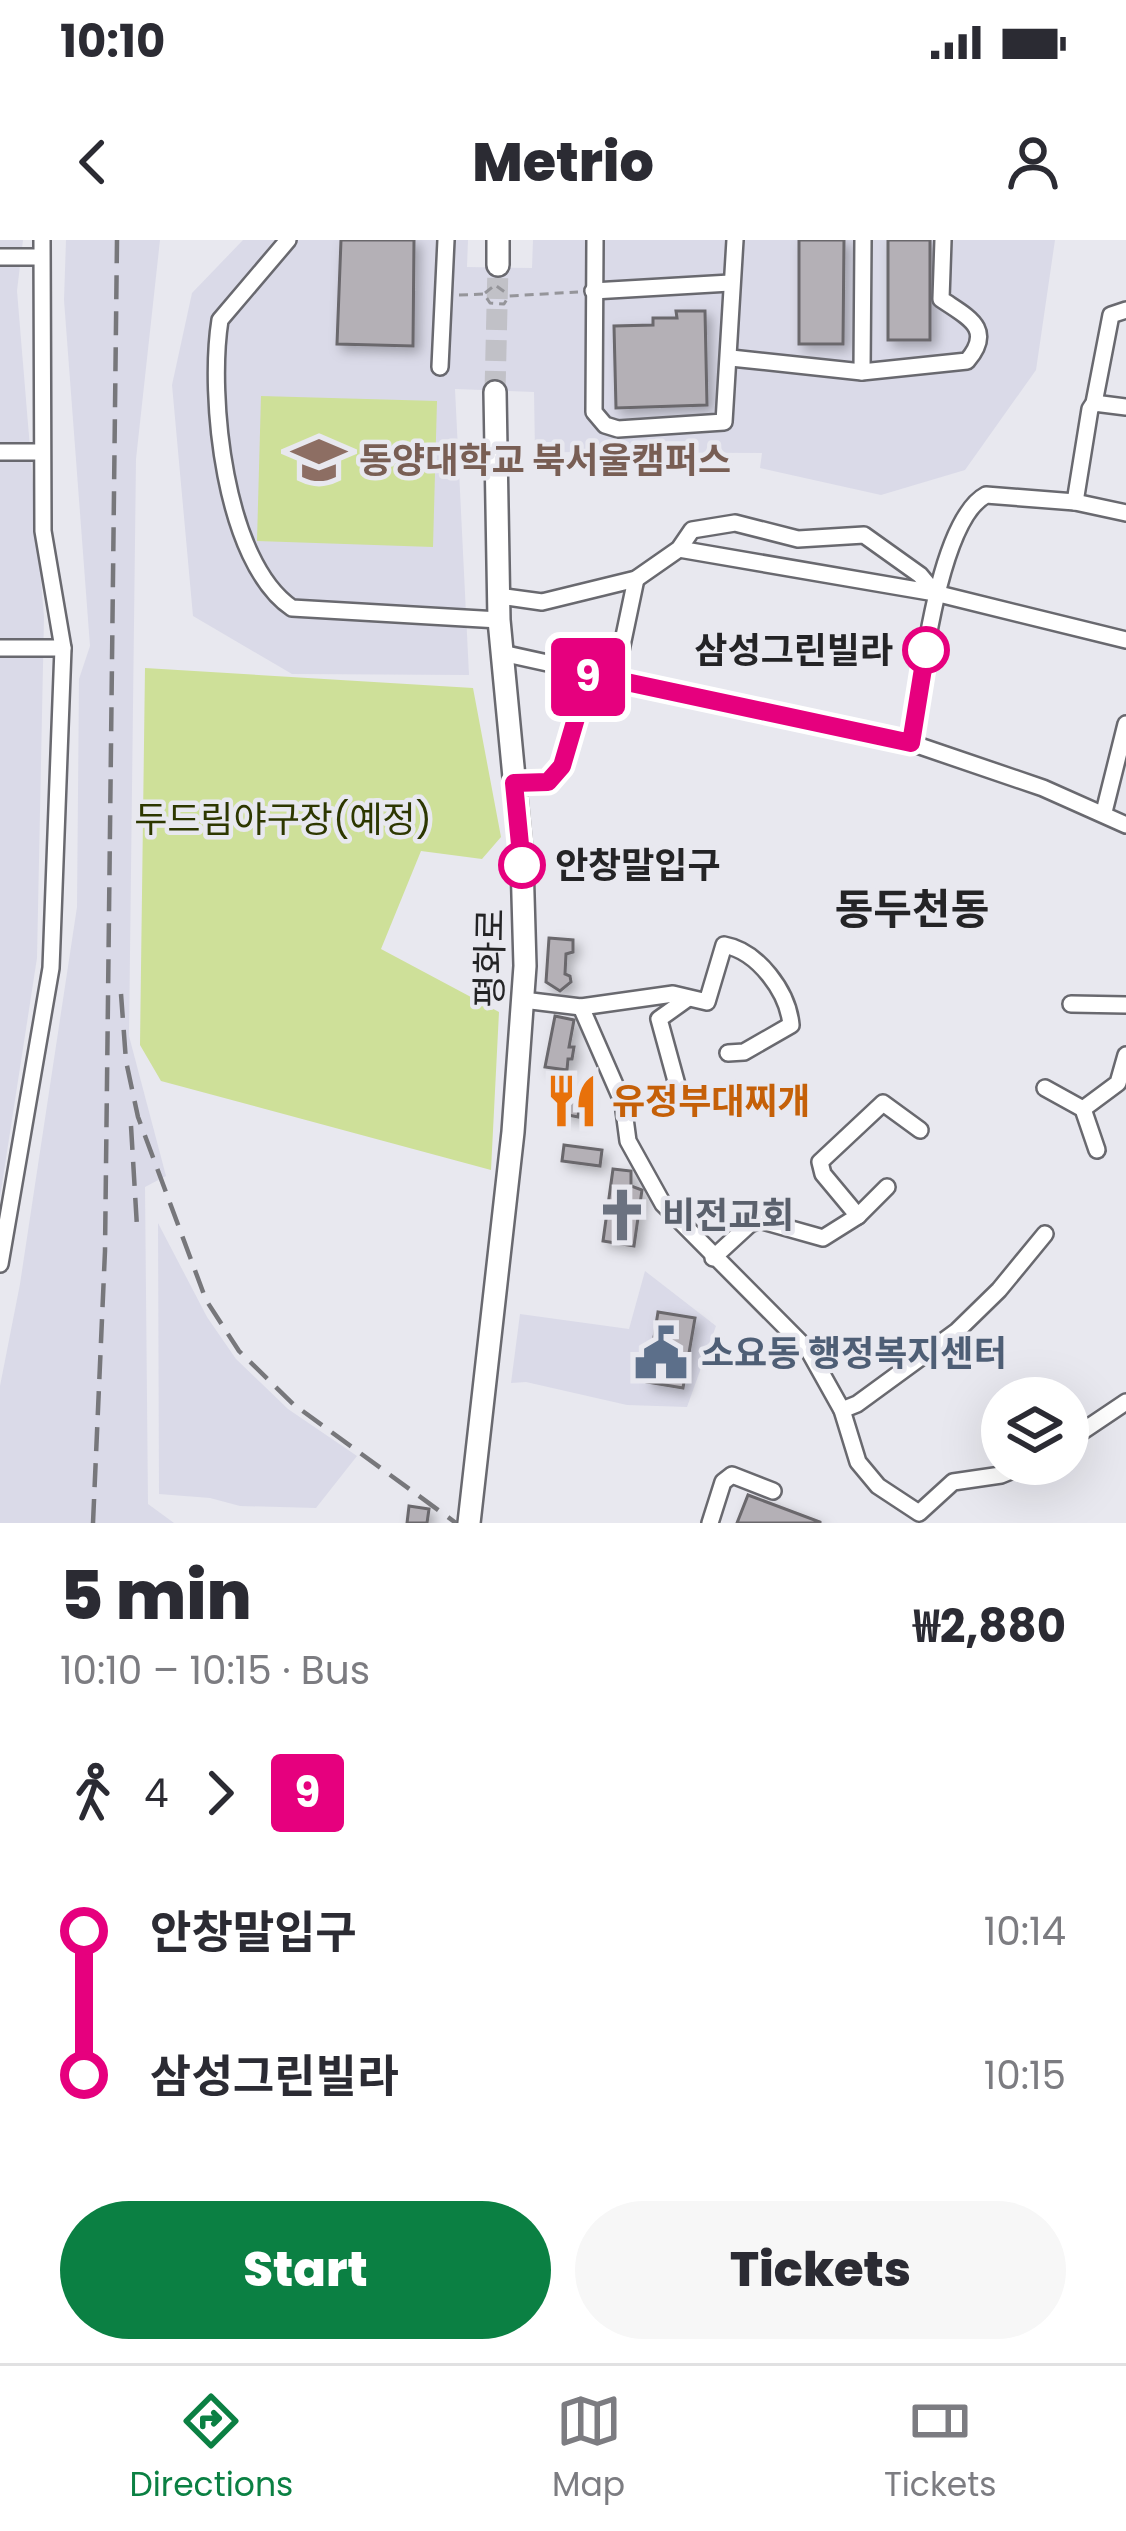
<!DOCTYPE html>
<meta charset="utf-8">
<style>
body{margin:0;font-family:Poppins,"Noto Sans KR",sans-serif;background:#f7f7f7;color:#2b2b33;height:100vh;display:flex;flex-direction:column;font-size:45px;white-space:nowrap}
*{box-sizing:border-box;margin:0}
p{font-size:39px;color:#7c7c81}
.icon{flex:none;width:66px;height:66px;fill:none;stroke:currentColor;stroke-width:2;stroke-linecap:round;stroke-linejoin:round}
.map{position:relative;height:1283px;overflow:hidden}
.drawer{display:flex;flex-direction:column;background:#fff;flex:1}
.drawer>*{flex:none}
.badge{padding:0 24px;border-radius:9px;font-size:42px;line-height:78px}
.tools{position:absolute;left:981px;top:1137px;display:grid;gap:24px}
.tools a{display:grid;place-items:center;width:108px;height:108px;border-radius:50%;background:#fff;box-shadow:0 12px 48px #0002;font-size:60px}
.map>.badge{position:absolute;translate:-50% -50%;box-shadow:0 0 0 6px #fff}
.legs{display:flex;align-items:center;gap:18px;height:132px;padding:0 60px;font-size:39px}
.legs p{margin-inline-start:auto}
.summary{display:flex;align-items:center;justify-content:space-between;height:204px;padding:0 60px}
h1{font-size:66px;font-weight:800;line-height:90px}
.action{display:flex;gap:24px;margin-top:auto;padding:24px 60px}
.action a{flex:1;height:138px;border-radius:72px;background:#0b8043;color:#fff;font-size:48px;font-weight:800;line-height:138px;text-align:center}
.action a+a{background:#f7f7f7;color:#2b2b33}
ul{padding:0 60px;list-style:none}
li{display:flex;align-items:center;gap:42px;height:144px;font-size:45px}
li i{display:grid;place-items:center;width:18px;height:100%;margin:0 15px;background:currentColor}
li i::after{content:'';width:30px;height:30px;margin:-15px;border:9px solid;border-radius:50%;background:#fff}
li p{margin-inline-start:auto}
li:first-child i{background:linear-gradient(#0000 50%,currentColor 0)}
li:last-child i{background:linear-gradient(currentColor 50%,#0000 0)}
.status{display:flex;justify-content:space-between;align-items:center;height:84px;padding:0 60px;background:#fff;direction:ltr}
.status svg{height:33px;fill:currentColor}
header{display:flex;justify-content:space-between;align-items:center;height:156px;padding:0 60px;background:#fff;font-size:54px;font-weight:800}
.menu{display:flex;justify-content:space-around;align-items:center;height:168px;border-top:3px solid #e1e1e2;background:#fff;font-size:33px;color:#7c7c81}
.menu a{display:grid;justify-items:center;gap:6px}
.menu .current{color:#0b8043}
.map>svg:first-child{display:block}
.built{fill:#dadae8}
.green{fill:#cee099}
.building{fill:#b4b0b6;stroke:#6a676c;stroke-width:3;filter:url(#shadow)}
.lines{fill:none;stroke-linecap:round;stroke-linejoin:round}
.major-tunnel{stroke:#c1c1c7;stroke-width:21;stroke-dasharray:21 10;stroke-linecap:butt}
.minor-casing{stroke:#69696f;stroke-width:20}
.major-casing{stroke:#69696f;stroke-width:26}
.path{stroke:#95959a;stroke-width:3;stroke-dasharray:9 6;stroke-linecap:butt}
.minor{stroke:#fff;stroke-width:15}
.major{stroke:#fff;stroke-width:21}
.rail{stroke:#77777b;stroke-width:4.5;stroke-dasharray:24 12;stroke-linecap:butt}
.line-1-casing{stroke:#fff;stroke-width:27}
.line-1{stroke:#e6007e;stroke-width:18}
.stop-1-dot{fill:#fff;stroke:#e6007e;stroke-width:6}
.labels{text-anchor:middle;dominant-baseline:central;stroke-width:9;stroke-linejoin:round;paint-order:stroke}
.education-label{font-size:36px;font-weight:bold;fill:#785e54;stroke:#e8e8ef;text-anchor:start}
.stop-label{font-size:36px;font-weight:bold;fill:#242426;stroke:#e8e8ef;text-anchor:end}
.park-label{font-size:36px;fill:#2d3700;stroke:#e8e8ef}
.street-label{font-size:36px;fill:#242426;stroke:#e8e8ef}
.food-label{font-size:36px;font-weight:bold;fill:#c56008;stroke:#e8e8ef;text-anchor:start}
.worship-label{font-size:36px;font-weight:bold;fill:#5b616d;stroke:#e8e8ef;text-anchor:start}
.service-label{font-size:36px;font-weight:bold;fill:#4e5e75;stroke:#e8e8ef;text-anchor:start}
.quarter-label{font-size:42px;font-weight:bold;fill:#242426;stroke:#e8e8ef}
</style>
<div class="status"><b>10:10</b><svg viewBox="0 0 49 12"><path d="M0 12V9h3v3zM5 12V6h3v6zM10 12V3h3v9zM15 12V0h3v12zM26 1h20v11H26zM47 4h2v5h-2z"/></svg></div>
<header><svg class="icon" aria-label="back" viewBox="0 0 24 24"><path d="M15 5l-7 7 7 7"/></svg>Metrio<svg class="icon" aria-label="person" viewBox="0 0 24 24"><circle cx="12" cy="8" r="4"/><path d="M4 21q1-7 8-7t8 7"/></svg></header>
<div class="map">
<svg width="1126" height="1283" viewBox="0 0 1126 1283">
<defs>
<filter id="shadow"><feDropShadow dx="5.5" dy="5.5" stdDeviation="6" flood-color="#0004"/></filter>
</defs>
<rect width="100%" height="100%" fill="#e8e8ef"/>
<g class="built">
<path d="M0 0H23L17 51 44 377 37 718 0 957Z"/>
<path d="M66 0H160L136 219 129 796 166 936 145 947 148 1264 174 1283H0V1146L20 1044 77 667 79 439 90 406 64 60Z"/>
<path d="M243 0H468L467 27 532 28 533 0H1055L1036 130 965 230 881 255 760 228 762 213 535 212 534 152 455 149 469 435 292 434 193 376 172 145 192 53Z"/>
<path d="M158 983 207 1077 236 1119 288 1169 357 1216 316 1268 240 1266 210 1258 159 1254Z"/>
<path d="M645 1031 716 1086 687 1167 627 1165 526 1142 511 1143 520 1074 629 1089Z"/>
</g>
<g class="green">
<path d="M261 156 437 161 433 307 257 301Z"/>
<path d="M145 428 473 448 501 597 482 619 421 611 381 709 499 772 491 930 161 841 140 805Z"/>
</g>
<g class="building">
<path d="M341 0H414L413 106 337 104Z"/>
<path d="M799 0H844L843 104H799Z"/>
<rect x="888" y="0" width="42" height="100"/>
<path d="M676 71H705L707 165 616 168 614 86 653 85V78H677Z"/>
<path d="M549 698 573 700V712L566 714 565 734 570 736 571 742 560 751 546 742Z"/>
<path d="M555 776 574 780 569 807H574L572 819H568L567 830 545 827Z"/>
<path d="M567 845 582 848 578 877 563 874Z"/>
<path d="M564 905 602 910 600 926 562 921Z"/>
<path d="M613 929 631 931V946L642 950 634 1006 603 1001Z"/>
<path d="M658 1072 695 1078 683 1148 647 1142Z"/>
<path d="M748 1255 820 1282V1283H737Z"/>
<path d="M409 1266 429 1269 427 1283H407Z"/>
</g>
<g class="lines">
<path class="major-tunnel" d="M495 152 498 25"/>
<defs>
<g id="minor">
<path d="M288 0 220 80C208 156 224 322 292 368L499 380"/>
<path d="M595 0 594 172 605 185 618 189 724 182 735 0"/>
<path d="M0 17H40"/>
<path d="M593 51 730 43"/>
<path d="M731 118 862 132 967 121C995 88 967 77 941 59L943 0"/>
<path d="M440 127 446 0"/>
<path d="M862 132 863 0"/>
<path d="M1094 163 1126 167"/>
<path d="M0 212H42"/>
<path d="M1075 262 1090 169 1094 163 1111 75 1126 70"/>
<path d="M679 309 935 353 1126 400"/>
<path d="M499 356 542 362 636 339 679 309 692 290 735 283 798 299 864 295 920 335 935 353"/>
<path d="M0 408H63"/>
<path d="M502 413 911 503 1043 548 1126 585"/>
<path d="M615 439 636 339"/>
<path d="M911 503C920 450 937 281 986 255L1075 262 1126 273"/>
<path d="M513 543 548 542 562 526 589 434"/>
<path d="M1104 572 1126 484"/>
<path d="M523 760 581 767 673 754 707 762 724 705C758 711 788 752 791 785L744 812 728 813"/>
<path d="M1071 764 1126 765"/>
<path d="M581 767 623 863 628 901 663 964 809 1111 842 1170 858 1222 878 1246 919 1273 953 1242 1001 1235 1028 1224"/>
<path d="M1045 848 1083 869 1097 910"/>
<path d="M679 852 659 779 687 759"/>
<path d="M1083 869 1118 843 1126 815"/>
<path d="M858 976 823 934 820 922 883 863 920 890"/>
<path d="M713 1018 750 984 759 980 823 998 858 976 887 947"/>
<path d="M0 1024 51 728 63 408 43 291 42 0"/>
<path d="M842 1170 857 1164 957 1091 999 1050 1045 994"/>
<path d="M1068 1201 1126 1162"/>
<path d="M710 1283 723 1242 732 1235 773 1251"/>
</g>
<g id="major">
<path d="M498 25V0"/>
<path d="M469 1283 513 892 525 726 522 621 499 380 495 152"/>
</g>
</defs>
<use href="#minor" class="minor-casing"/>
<use href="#major" class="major-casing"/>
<g class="path">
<path d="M485 53 495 45 509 55"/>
<path d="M459 55 484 54 490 63 504 64 509 56 578 52"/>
</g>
<use href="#minor" class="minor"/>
<use href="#major" class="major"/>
<g class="rail">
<path d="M121 754 126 821 138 877 206 1060 239 1111 293 1164 456 1283"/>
<path d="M131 886 137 987"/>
<path d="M93 1283 105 1011 117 0"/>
</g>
</g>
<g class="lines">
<defs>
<path id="line-1" d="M522 625 514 543 548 542 562 526 589 434 911 503 926 410"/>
</defs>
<use href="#line-1" class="line-1-casing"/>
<use href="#line-1" class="line-1"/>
</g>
<defs>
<symbol id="university-bare" viewBox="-9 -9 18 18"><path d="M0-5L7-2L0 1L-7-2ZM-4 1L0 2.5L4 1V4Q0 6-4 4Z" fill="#8d6e63" stroke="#e8e8ef" stroke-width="2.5" paint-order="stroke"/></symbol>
<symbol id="restaurant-bare" viewBox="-9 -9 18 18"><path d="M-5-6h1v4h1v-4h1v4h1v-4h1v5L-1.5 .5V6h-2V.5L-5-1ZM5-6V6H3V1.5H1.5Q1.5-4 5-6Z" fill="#e8710a" stroke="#e8e8ef" stroke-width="2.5" paint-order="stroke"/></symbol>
<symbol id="church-bare" viewBox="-9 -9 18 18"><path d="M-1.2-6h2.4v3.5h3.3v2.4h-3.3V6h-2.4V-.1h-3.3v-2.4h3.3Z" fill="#6b7280" stroke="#e8e8ef" stroke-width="2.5" paint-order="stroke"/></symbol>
<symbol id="civic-bare" viewBox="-9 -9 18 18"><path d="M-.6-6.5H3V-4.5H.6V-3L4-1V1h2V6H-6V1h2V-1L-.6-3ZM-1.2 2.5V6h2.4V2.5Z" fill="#5c6f8a" stroke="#e8e8ef" stroke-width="2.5" paint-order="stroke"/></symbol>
</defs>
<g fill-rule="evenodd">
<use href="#university-bare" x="281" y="182" width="76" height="76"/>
<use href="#restaurant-bare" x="534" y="823" width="76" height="76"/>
<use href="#church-bare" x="584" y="937" width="76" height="76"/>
<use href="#civic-bare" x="623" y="1075" width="76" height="76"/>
</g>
<g class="stop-1-dot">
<circle cx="926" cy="410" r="21"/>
<circle cx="522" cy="625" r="21"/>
</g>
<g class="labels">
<g class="education-label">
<text x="359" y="220">동양대학교 북서울캠퍼스</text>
</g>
<g class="stop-label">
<text x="893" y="410">삼성그린빌라</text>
<text x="555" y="625" text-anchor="start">안창말입구</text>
</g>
<g class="park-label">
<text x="283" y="579">두드림야구장(예정)</text>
</g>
<g class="street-label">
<text transform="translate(490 718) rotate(-89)">평화로</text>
</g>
<g class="food-label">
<text x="612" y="861">유정부대찌개</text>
</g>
<g class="worship-label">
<text x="662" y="975">비전교회</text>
</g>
<g class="service-label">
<text x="701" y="1113">소요동 행정복지센터</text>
</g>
<g class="quarter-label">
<text x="912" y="669">동두천동</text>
</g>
</g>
</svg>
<div class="tools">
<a><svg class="icon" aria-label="layers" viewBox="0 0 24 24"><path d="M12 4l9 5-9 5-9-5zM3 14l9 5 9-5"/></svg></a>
</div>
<b class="badge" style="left:588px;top:437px;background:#e6007e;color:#fff">9</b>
</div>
<section class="drawer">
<div class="summary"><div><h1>5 min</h1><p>10:10 – 10:15 · Bus</p></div><b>₩2,880</b></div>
<div class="legs"><svg class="icon" aria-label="walk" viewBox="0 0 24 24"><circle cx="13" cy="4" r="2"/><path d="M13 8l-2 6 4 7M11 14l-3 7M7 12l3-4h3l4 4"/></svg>4<svg class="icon" aria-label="forward" viewBox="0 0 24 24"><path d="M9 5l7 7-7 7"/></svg><b class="badge" style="background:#e6007e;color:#fff">9</b></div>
<ul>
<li><i style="color:#e6007e"></i><b>안창말입구</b><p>10:14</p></li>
<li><i style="color:#e6007e"></i><b>삼성그린빌라</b><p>10:15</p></li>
</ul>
<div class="action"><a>Start</a><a>Tickets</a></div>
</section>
<nav class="menu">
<a class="current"><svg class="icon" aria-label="directions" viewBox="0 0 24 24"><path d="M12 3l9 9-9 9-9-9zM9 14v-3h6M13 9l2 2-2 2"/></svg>Directions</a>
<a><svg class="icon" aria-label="map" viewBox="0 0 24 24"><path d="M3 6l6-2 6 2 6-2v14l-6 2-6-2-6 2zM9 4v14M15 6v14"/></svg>Map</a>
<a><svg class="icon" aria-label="tickets" viewBox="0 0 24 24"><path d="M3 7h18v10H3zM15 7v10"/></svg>Tickets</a>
</nav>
